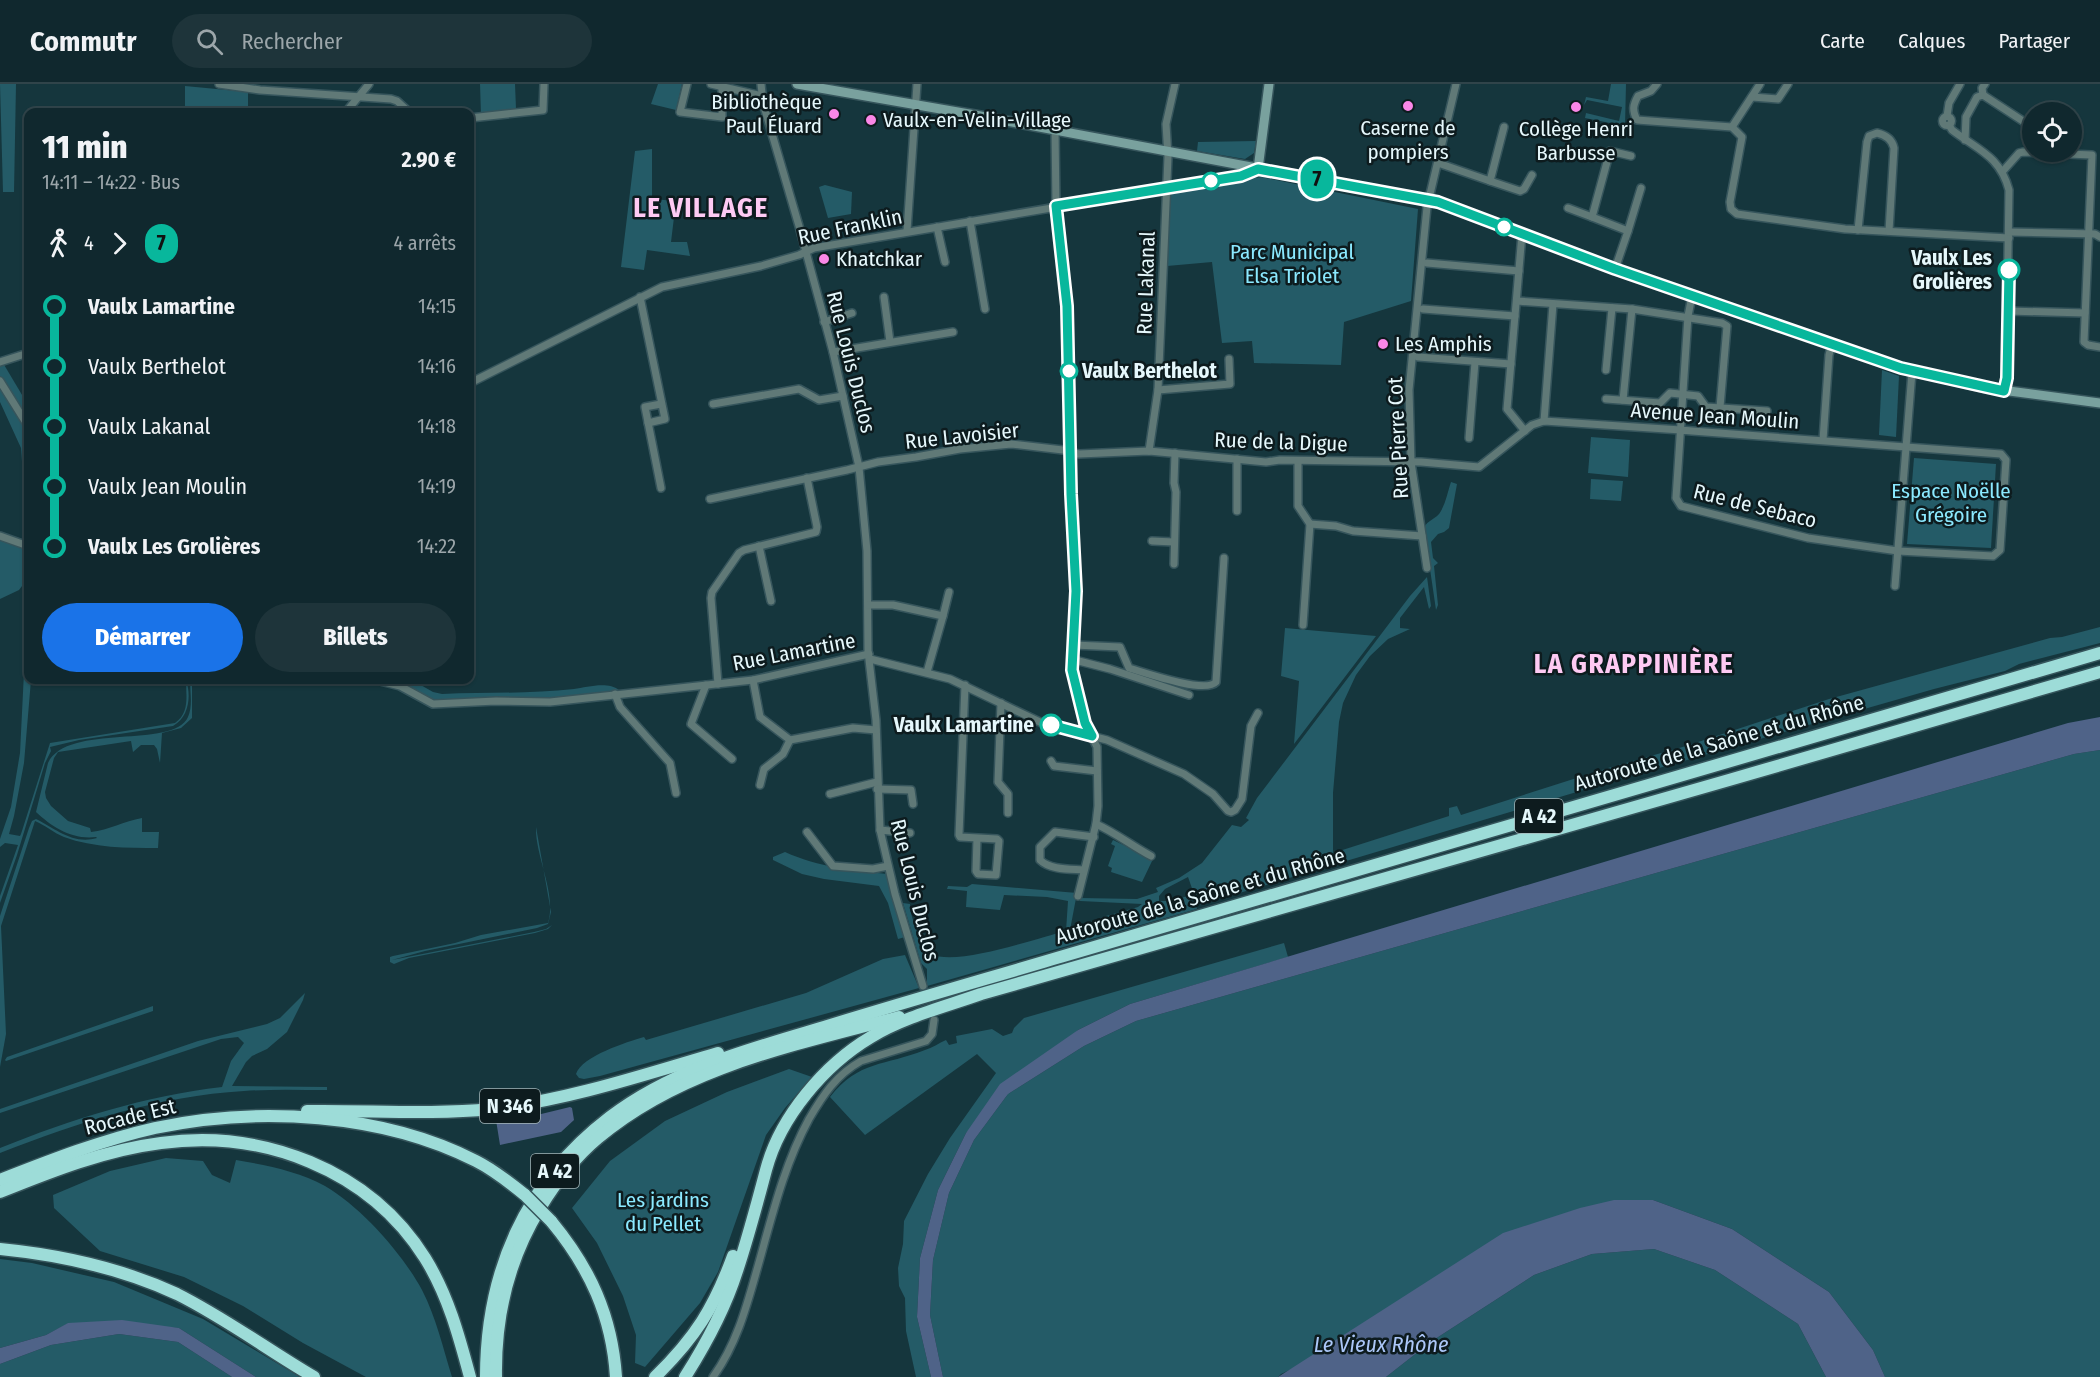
<!DOCTYPE html>
<html lang="fr">
<meta charset="utf-8">
<style>
body{margin:0;font-family:"Fira Sans Condensed",sans-serif;background:#1e343a;color:#f1f3f6;height:100vh;display:flex;flex-direction:column;font-size:22px;white-space:nowrap}
*{box-sizing:border-box;margin:0}
p{font-size:20px;color:#9ca6aa}
.icon{flex:none;width:33px;height:33px;fill:none;stroke:currentColor;stroke-width:2;stroke-linecap:round;stroke-linejoin:round}
.map{position:relative;flex:1;overflow:hidden}
.side{position:absolute;left:24px;top:24px;width:450px;height:576px;display:flex;flex-direction:column;background:#10282e;border-radius:12px;box-shadow:0 2px 4px #0004,0 0 0 2px #30444a}
.side>*{flex:none}
.badge{padding:0 12px;border-radius:20px;font-size:21px;line-height:39px}
.controls{position:absolute;left:2022px;top:18px;display:grid;gap:12px}
.controls a{display:grid;place-items:center;width:60px;height:60px;border-radius:50%;background:#10282e;box-shadow:0 2px 4px #0004,0 0 0 2px #30444a;font-size:30px}
.map>.badge{position:absolute;translate:-50% -50%;box-shadow:0 0 0 3px #fff}
.legs{display:flex;align-items:center;gap:9px;height:66px;padding:0 18px;font-size:20px}
.legs p{margin-inline-start:auto}
.overview{display:flex;align-items:center;justify-content:space-between;height:102px;padding:0 18px}
h1{font-size:33px;font-weight:800;line-height:45px}
.cta{display:flex;gap:12px;margin-top:auto;padding:12px 18px}
.cta a{flex:1;height:69px;border-radius:36px;background:#1a73e8;color:#fff;font-size:24px;font-weight:800;line-height:69px;text-align:center}
.cta a+a{background:#1e343a;color:#f1f3f6}
ul{padding:0 18px;list-style:none}
li{display:flex;align-items:center;gap:21px;height:60px;font-size:22px}
li i{display:grid;place-items:center;width:9px;height:100%;margin:0 8px;background:currentColor}
li i::after{content:'';width:15px;height:15px;margin:-8px;border:4px solid;border-radius:50%;background:#10282e}
li p{margin-inline-start:auto}
li:first-child i{background:linear-gradient(#0000 50%,currentColor 0)}
li:last-child i{background:linear-gradient(currentColor 50%,#0000 0)}
header{display:flex;align-items:center;gap:36px;box-sizing:border-box;height:84px;padding:0 30px;background:#10282e;border-bottom:2px solid #30444a}
header strong{font-size:28px}
nav{display:flex;gap:33px;margin-inline-start:auto;font-size:21px}
.search{width:420px;height:54px;background:#1e343a;display:flex;align-items:center;gap:15px;box-sizing:border-box;padding:0 21px;border-radius:33px;color:#9ca6aa;font-size:22px}
.map>svg:first-child{display:block}
.green{fill:#245b67;fill-rule:evenodd}
.water{fill:#4f6388}
.lines{fill:none;stroke-linecap:round;stroke-linejoin:round}
.street-casing{stroke:#36555c;stroke-width:10}
.secondary-casing{stroke:#36555c;stroke-width:12}
.highway-casing{stroke:#36555c;stroke-width:15}
.street{stroke:#607977;stroke-width:7}
.secondary{stroke:#79a19e;stroke-width:9}
.highway{stroke:#9ddcd8;stroke-width:12}
.highway-bridge-casing{stroke:#36555c;stroke-width:15;stroke-linecap:butt}
.highway-bridge{stroke:#9ddcd8;stroke-width:12}
.line-1-casing{stroke:#fff;stroke-width:14}
.line-1{stroke:#08b79c;stroke-width:9}
.poi-dot{fill:#fa87e7;stroke:#0d1b1e;stroke-width:2}
.stop-1-dot{fill:#fff;stroke:#08b79c;stroke-width:3}
.labels{text-anchor:middle;dominant-baseline:central;stroke-width:5;stroke-linejoin:round;paint-order:stroke}
.shield{fill:#0d1b1e;stroke:#a5b6b9;stroke-width:1.5}
.shield-label{font-size:20px;font-weight:bold;fill:#e6f8fc}
.poi-label{font-size:21px;fill:#e6f8fc;stroke:#0d1b1e;text-anchor:start}
.street-label{font-size:21px;fill:#e6f8fc;stroke:#0d1b1e}
.park-label{font-size:21px;fill:#8be9ff;stroke:#0d1b1e}
.stop-label{font-size:21px;font-weight:bold;fill:#e6f8fc;stroke:#0d1b1e;text-anchor:end}
.water-label{font-size:22px;font-style:italic;fill:#acc7f8;stroke:#0d1b1e}
.district-label{font-size:27px;font-weight:bold;letter-spacing:1.5px;fill:#fecaf3;stroke:#0d1b1e}
</style>
<header>
<strong>Commutr</strong>
<div class="search"><svg class="icon" aria-label="search" viewBox="0 0 24 24"><circle cx="10" cy="10" r="6"/><path d="M15 15l6 6"/></svg>Rechercher</div>
<nav><a>Carte</a><a>Calques</a><a>Partager</a></nav>
</header>
<div class="map">
<svg width="2100" height="1293" viewBox="0 0 2100 1293">
<rect width="100%" height="100%" fill="#15363d"/>
<g class="green">
<path d="M0 0H16L14 108H3Z"/>
<path d="M480 0H515L516 25 481 32Z"/>
<path d="M658 0H682L676 26 651 20Z"/>
<path d="M1611 0H1626L1625 42 1585 34 1586 29 1619 37 1622 23 1587 16 1584 21 1586 13 1608 17Z"/>
<path d="M185 2 248 8V28H185Z"/>
<path d="M1256 57 1254 69 1245 75 1197 67 1198 58Z"/>
<path d="M652 65V115L676 117 671 158H687L690 172 647 166 644 186 621 183 635 67Z"/>
<path d="M1261 93 1418 125 1411 217 1344 238 1341 281 1254 279 1252 257 1222 259 1212 178 1167 182 1169 112 1173 108Z"/>
<path d="M825 101 852 108 851 130 828 134 819 103Z"/>
<path d="M3 279 28 321V338L0 292V280Z"/>
<path d="M1882 286 1899 292 1896 353 1879 351Z"/>
<path d="M0 300 25 339 28 349V459L21 364 0 318Z"/>
<path d="M1591 353 1630 356 1628 393 1588 389Z"/>
<path d="M1914 374 1996 380 1991 464 1907 460Z"/>
<path d="M1591 395 1623 397 1621 417 1590 415Z"/>
<path d="M1451 398 1457 400 1449 444 1444 448 1438 450 1431 458 1433 474 1438 479 1434 482 1438 521 1436 526 1424 444C1427 436 1437 435 1441 427 1446 418 1448 407 1451 398Z"/>
<path d="M0 455 28 465V497L25 498 19 506 0 515Z"/>
<path d="M1427 493 1431 522 1429 525 1424 503 1400 534V544L1410 545 1388 555 1370 572 1356 591 1343 619 1339 638 1333 709V769L1449 732V724L1457 722 1461 731 1608 684 1686 662 1829 615 2050 554 2062 553 2100 543V559L2042 574 2019 580 2005 587 1934 605 1600 701 1196 822 1197 825 927 902V885L921 879 903 819 910 820C910 829 914 839 917 847 920 855 923 866 931 870 956 883 1037 854 1066 847L1068 817 1047 813 1004 811 1000 826 966 823 967 807 949 805H947L948 802 967 803 972 800 1077 809 1070 846 1106 832 1138 823 1142 820 1080 817V814L1137 815 1158 808 1156 804 1179 794 1202 779 1232 741 1241 743 1249 736 1246 734 1257 714 1410 512ZM1188 793 1194 810 1171 817H1159V812L1165 805Z"/>
<path d="M28 507V596H31L24 679 14 732 9 750 20 752 21 750 50 659 175 639C190 629 186 611 186 596 191 610 190 633 173 642L79 656 50 663 51 667 45 679 17 771 0 819V812L18 761 5 759 0 763V755L11 723 20 669Z"/>
<path d="M1285 544 1376 552 1294 660 1299 597 1281 592Z"/>
<path d="M190 596H192V634L181 644 162 649 160 679 157 665 154 661H141L133 668 131 657 58 668 54 674 45 708 46 714 51 722 68 737 90 744 91 748C109 746 124 737 142 734V748H159L158 764C127 764 94 764 64 753 54 749 45 741 35 737L1 842 6 950 0 983V832L29 744 32 737 36 735C56 745 73 761 97 754L96 753C72 756 52 743 36 728L48 679C68 638 173 666 188 633 193 622 190 607 190 596Z"/>
<path d="M388 596H412L433 608 442 610C486 608 531 610 574 605 587 603 608 597 619 606L564 615 434 618 399 599Z"/>
<path d="M2100 666V1293H1885L1873 1266 1829 1208 1732 1145 1653 1116 1281 1290 1278 1293H943L930 1231 933 1176 949 1109 974 1056 1008 1010 1084 962 1136 937 2074 670Z"/>
<path d="M536 743 551 828 548 840 537 844 425 867 392 876 534 848 546 845 552 841 548 845 535 849 409 874 394 880 390 878V873L393 872 455 859 481 851 548 839C557 810 535 772 536 743Z"/>
<path d="M1113 756 1153 775 1142 798 1111 788 1112 784 1108 782 1115 762 1111 760Z"/>
<path d="M785 768C818 783 851 786 887 790L905 853 898 855 888 819 879 802 824 795 802 790 773 776V773Z"/>
<path d="M1284 859 1288 873 1130 920 1078 946 966 1049 938 1106 920 1174 917 1233 931 1293H916L906 1247 905 1214 899 1202 898 1184 903 1160 904 1137 928 1090 950 1054 996 989 977 970 865 1051 830 1013C859 976 885 982 925 966 932 964 939 959 946 956L949 961 957 959 956 952 992 945 1003 952 1012 949 1014 944 1024 934Z"/>
<path d="M905 871 919 904 600 992 584 995 579 994 576 990C582 972 627 958 644 953L646 956 806 909 883 875Z"/>
<path d="M305 909 303 916 287 948 267 965 252 972 246 978 232 1002 327 1003V1006C300 1006 272 1005 244 1007 159 1012 79 1038 0 1069V1064C72 1035 145 1012 222 1003L231 977 244 959 238 953 221 955 0 1029V1025L198 957 267 940 280 934Z"/>
<path d="M153 922V927L6 977 5 976 7 973Z"/>
<path d="M789 985 812 993 785 1024 766 1051 718 1188 700 1219 645 1283 635 1279 636 1251 623 1212 597 1159 572 1124 610 1077 665 1037 727 1008Z"/>
<path d="M166 1074 203 1077 212 1091 230 1099 236 1076C266 1081 298 1087 325 1102 361 1123 402 1169 422 1206 436 1233 443 1264 452 1293H366L303 1259 243 1222 184 1193 100 1167 54 1124 53 1111 110 1087Z"/>
<path d="M1654 1165 1715 1186 1798 1240 1826 1293H1386L1432 1257 1534 1191 1592 1170Z"/>
<path d="M0 1175 32 1179 114 1198 203 1235 300 1293H256L179 1244 69 1239 46 1251 0 1264Z"/>
<path d="M119 1250 178 1258 232 1293H0V1280L51 1261Z"/>
</g>
<g class="water">
<path d="M2100 633V666L2074 670 1136 937 1084 962 1008 1010 974 1056 949 1109 933 1176 930 1231 943 1293H931L917 1233 920 1174 938 1106 966 1049 1000 1000 1078 946 1130 920 2068 639Z"/>
<path d="M570 1023 572 1024 574 1036 561 1048 500 1061 496 1036 533 1032Z"/>
<path d="M1614 1116H1653L1732 1145 1829 1208 1873 1266 1885 1293H1826L1798 1240 1715 1186 1654 1165 1592 1170 1534 1191 1432 1257 1386 1293H1278L1503 1149 1580 1124Z"/>
<path d="M122 1236 179 1244 256 1293H232L178 1258 119 1250 51 1261 0 1280V1264L46 1251 68 1239Z"/>
</g>
<g class="lines">
<defs>
<g id="street">
<path d="M219 0 260 6 391 15 397 17 409 28"/>
<path d="M687 0 680 28 722 33V4"/>
<path d="M711 0 762 12"/>
<path d="M761 0 763 19 799 142 833 268 859 383 867 467 868 567 876 636 880 746 895 810 923 902"/>
<path d="M1657 0 1651 7 1638 12C1633 21 1632 26 1637 36L1732 43 1742 53 1730 118 1731 125 1737 130 1845 145 2009 154"/>
<path d="M1983 11 1982 4 1985 0"/>
<path d="M1752 13 1778 15 1788 0"/>
<path d="M346 28 369 0"/>
<path d="M1947 32 1949 19 1960 0"/>
<circle cx="1947" cy="37" r="4.5"/>
<path d="M470 34 543 26 544 0"/>
<path d="M1949 41 1952 46C1978 66 2000 72 2009 106L2006 294 2004 307"/>
<path d="M1732 43 1760 0"/>
<path d="M1055 46 1056 122 1067 223 1071 409 1076 507 1072 586 1085 639 1097 663 1098 722 1096 740 1078 812"/>
<path d="M1965 56 1966 33 1977 13 1983 11 2032 43"/>
<path d="M1438 79 1490 97 1504 43"/>
<path d="M2003 87 2019 69 2023 68 2092 71 2084 258 2088 261 2100 263"/>
<path d="M1490 97 1520 107 1524 105 1532 91"/>
<path d="M1568 124 1592 133"/>
<path d="M970 137 985 225"/>
<path d="M937 143 945 178"/>
<path d="M1858 146 1867 58 1869 52 1877 49C1886 51 1892 55 1894 64L1889 147"/>
<path d="M907 147 917 0"/>
<path d="M1628 147 1641 104"/>
<path d="M2009 148 2095 150 2100 153"/>
<path d="M1522 150 1507 325 1525 347"/>
<path d="M1427 179 1519 187"/>
<path d="M1615 185 1628 147 1592 133 1610 67 1631 72"/>
<path d="M640 213 665 335 648 339"/>
<path d="M884 213 890 258"/>
<path d="M1517 217 1632 225 1722 239 1727 242 1720 323"/>
<path d="M1423 225 1515 232"/>
<path d="M2008 227 2085 229"/>
<path d="M824 238 852 229"/>
<path d="M833 268 953 248"/>
<path d="M1418 273 1511 280"/>
<path d="M0 278 28 269"/>
<path d="M1606 286 1612 224"/>
<path d="M0 297 28 342"/>
<path d="M470 299 662 203 761 182 799 171 814 164 1241 92 1258 85"/>
<path d="M1158 306 1230 300 1229 275"/>
<path d="M1606 315 1660 319 1670 309 1698 312 1706 323 1767 327"/>
<path d="M1623 316 1632 225"/>
<path d="M661 320 645 323 661 404"/>
<path d="M713 320 799 305 819 316 843 312"/>
<path d="M1544 337 1553 220"/>
<path d="M1469 354 1475 278"/>
<path d="M1823 356 1829 271 1832 260"/>
<path d="M1149 367 1158 306 1168 73 1166 40 1175 0"/>
<path d="M1298 377V422L1310 440 1303 541"/>
<path d="M710 415 847 386 878 378 916 373 960 365 1011 360 1063 366 1079 370 1149 367 1266 378 1280 376 1421 378 1479 383 1532 341 1544 337 1681 346 1692 347 2001 370 2006 376 2000 466 1993 472 1898 467 1808 454 1681 422 1676 414 1688 232 1692 212"/>
<path d="M1237 427V375"/>
<path d="M1310 440 1336 442 1353 447 1422 452"/>
<path d="M0 452 28 462"/>
<path d="M1152 457 1174 458"/>
<path d="M759 462 771 517"/>
<path d="M1174 480 1176 408 1174 399 1175 369"/>
<path d="M1427 484 1411 378 1409 306 1427 123 1456 0"/>
<path d="M1895 502 1912 288"/>
<path d="M868 521H893L943 532 927 588"/>
<path d="M943 532 949 508"/>
<path d="M1073 561 1120 563 1129 584C1146 589 1205 610 1216 598L1224 474"/>
<path d="M870 575 950 595 1042 639 1107 656 1184 690 1213 710 1228 727 1231 728 1235 726 1242 715 1251 642 1258 629"/>
<path d="M1071 575 1110 585 1189 611"/>
<path d="M376 596 400 602 433 620 496 617 550 618 753 596 869 570"/>
<path d="M753 596 760 633 790 656 853 644 876 646"/>
<path d="M718 600 711 514 712 508 739 469 744 466 816 448 817 443 807 394"/>
<path d="M706 601 691 640 732 675"/>
<path d="M965 601 959 751 960 753 997 755 999 757 996 791 978 790 976 787 977 754"/>
<path d="M615 610 620 623 670 679 676 709"/>
<path d="M1001 619 998 698 1008 710V729"/>
<path d="M1051 677 1054 682 1097 687"/>
<path d="M760 701 764 685 783 670 790 656"/>
<path d="M877 705 911 706 913 720"/>
<path d="M830 710 877 698"/>
<path d="M1096 740C1116 749 1132 762 1151 772"/>
<path d="M880 746 910 749"/>
<path d="M807 748 833 782 873 785 888 782"/>
<path d="M1083 786C1070 785 1050 786 1040 776V763L1055 748 1094 753"/>
<path d="M713 1293C737 1260 747 1221 758 1182 772 1132 784 1081 809 1035 823 1011 836 991 861 977L926 957 932 950 934 936"/>
</g>
<g id="secondary">
<path d="M797 0 975 31 1438 118 1615 185 1901 284 1986 304 2100 319"/>
<path d="M1258 85 1269 0"/>
</g>
<g id="highway">
<path d="M307 1027C369 1026 429 1031 491 1025 568 1016 643 991 718 969"/>
<path d="M0 1096C51 1076 102 1056 155 1044 258 1022 382 1029 476 1077 494 1086 509 1098 525 1111"/>
<path d="M0 1108C52 1087 105 1066 161 1059 262 1045 369 1085 425 1174 448 1211 459 1252 470 1293"/>
<path d="M551 1137C590 1184 612 1232 616 1293"/>
<path d="M0 1165C61 1171 121 1184 177 1210 225 1234 268 1266 314 1293"/>
<path d="M486 1293C486 1188 525 1098 610 1033 673 985 750 965 824 943 905 918 986 895 1067 871 1411 770 1755 669 2100 569"/>
<path d="M496 1293C495 1232 508 1176 540 1124 556 1098 574 1074 598 1054 682 983 795 961 899 933"/>
<path d="M655 1293C695 1254 714 1224 733 1172"/>
<path d="M685 1293C706 1260 725 1225 737 1187 748 1154 757 1120 766 1086 780 1033 824 981 871 953 904 933 944 923 981 910L1729 696 2100 588"/>
</g>
</defs>
<use href="#street" class="street-casing"/>
<use href="#secondary" class="secondary-casing"/>
<use href="#highway" class="highway-casing"/>
<use href="#street" class="street"/>
<use href="#secondary" class="secondary"/>
<use href="#highway" class="highway"/>
<defs>
<path id="highway-bridge" d="M525 1111 551 1137"/>
</defs>
<use href="#highway-bridge" class="highway-bridge-casing"/>
<use href="#highway-bridge" class="highway-bridge"/>
</g>
<g class="lines">
<defs>
<path id="line-1" d="M1051 641 1092 652 1085 639 1072 586 1076 507 1071 410 1067 222 1056 122 1241 92 1258 85 1438 118 1615 185 1901 284 2004 307 2007 294 2009 186"/>
</defs>
<use href="#line-1" class="line-1-casing"/>
<use href="#line-1" class="line-1"/>
</g>
<g class="poi-dot">
<circle cx="1408" cy="22" r="6"/>
<circle cx="1576" cy="23" r="6"/>
<circle cx="834" cy="30" r="6"/>
<circle cx="871" cy="36" r="6"/>
<circle cx="824" cy="175" r="6"/>
<circle cx="1383" cy="260" r="6"/>
</g>
<g class="stop-1-dot">
<circle cx="1211" cy="97" r="8"/>
<circle cx="1504" cy="143" r="8"/>
<circle cx="2009" cy="186" r="10"/>
<circle cx="1069" cy="287" r="8"/>
<circle cx="1051" cy="641" r="10"/>
</g>
<g class="labels">
<g class="shield">
<rect x="1515" y="715" width="48" height="34" rx="4.5"/>
<rect x="480" y="1005" width="60" height="34" rx="4.5"/>
<rect x="531" y="1070" width="48" height="34" rx="4.5"/>
</g>
<g class="shield-label">
<text x="1539" y="732">A 42</text>
<text x="510" y="1022">N 346</text>
<text x="555" y="1087">A 42</text>
</g>
<g class="poi-label">
<text x="822" y="18" text-anchor="end">Bibliothèque<tspan x="822" dy="24">Paul Éluard</tspan></text>
<text x="883" y="36">Vaulx-en-Velin-Village</text>
<text x="1408" y="44" text-anchor="middle">Caserne de<tspan x="1408" dy="24">pompiers</tspan></text>
<text x="1576" y="45" text-anchor="middle">Collège Henri<tspan x="1576" dy="24">Barbusse</tspan></text>
<text x="836" y="175">Khatchkar</text>
<text x="1395" y="260">Les Amphis</text>
</g>
<g class="street-label">
<text transform="translate(850 143) rotate(-12)">Rue Franklin</text>
<text transform="translate(1146 199) rotate(-88)">Rue Lakanal</text>
<text transform="translate(851 278) rotate(76)">Rue Louis Duclos</text>
<text transform="translate(1715 332) rotate(4)">Avenue Jean Moulin</text>
<text transform="translate(962 352) rotate(-6)">Rue Lavoisier</text>
<text transform="translate(1398 354) rotate(-93)">Rue Pierre Cot</text>
<text transform="translate(1281 358) rotate(2)">Rue de la Digue</text>
<text transform="translate(1755 422) rotate(14)">Rue de Sebaco</text>
<text transform="translate(794 568) rotate(-11)">Rue Lamartine</text>
<text transform="translate(1719 659) rotate(-16)">Autoroute de la Saône et du Rhône</text>
<text transform="translate(915 806) rotate(76)">Rue Louis Duclos</text>
<text transform="translate(1200 812) rotate(-16)">Autoroute de la Saône et du Rhône</text>
<text transform="translate(130 1033) rotate(-14)">Rocade Est</text>
</g>
<g class="park-label">
<text x="1292" y="168">Parc Municipal<tspan x="1292" dy="24">Elsa Triolet</tspan></text>
<text x="1951" y="407">Espace Noëlle<tspan x="1951" dy="24">Grégoire</tspan></text>
<text x="663" y="1116">Les jardins<tspan x="663" dy="24">du Pellet</tspan></text>
</g>
<g class="stop-label">
<text x="1992" y="174">Vaulx Les<tspan x="1992" dy="24">Grolières</tspan></text>
<text x="1082" y="287" text-anchor="start">Vaulx Berthelot</text>
<text x="1034" y="641">Vaulx Lamartine</text>
</g>
<g class="water-label">
<text x="1381" y="1260">Le Vieux Rhône</text>
</g>
<g class="district-label">
<text x="701" y="124">LE VILLAGE</text>
<text x="1634" y="580">LA GRAPPINIÈRE</text>
</g>
</g>
</svg>
<div class="controls">
<a><svg class="icon" aria-label="locate" viewBox="0 0 24 24"><circle cx="12" cy="12" r="6"/><path d="M12 2v4M12 18v4M2 12h4M18 12h4"/></svg></a>
</div>
<b class="badge" style="left:1317px;top:95px;background:#08b79c;color:#111">7</b>
<section class="side">
<div class="overview"><div><h1>11 min</h1><p>14:11 – 14:22 · Bus</p></div><b>2.90 €</b></div>
<div class="legs"><svg class="icon" aria-label="walk" viewBox="0 0 24 24"><circle cx="13" cy="4" r="2"/><path d="M13 8l-2 6 4 7M11 14l-3 7M7 12l3-4h3l4 4"/></svg>4<svg class="icon" aria-label="forward" viewBox="0 0 24 24"><path d="M9 5l7 7-7 7"/></svg><b class="badge" style="background:#08b79c;color:#111">7</b><p>4 arrêts</p></div>
<ul>
<li><i style="color:#08b79c"></i><b>Vaulx Lamartine</b><p>14:15</p></li>
<li><i style="color:#08b79c"></i><span>Vaulx Berthelot</span><p>14:16</p></li>
<li><i style="color:#08b79c"></i><span>Vaulx Lakanal</span><p>14:18</p></li>
<li><i style="color:#08b79c"></i><span>Vaulx Jean Moulin</span><p>14:19</p></li>
<li><i style="color:#08b79c"></i><b>Vaulx Les Grolières</b><p>14:22</p></li>
</ul>
<div class="cta"><a>Démarrer</a><a>Billets</a></div>
</section>
</div>
